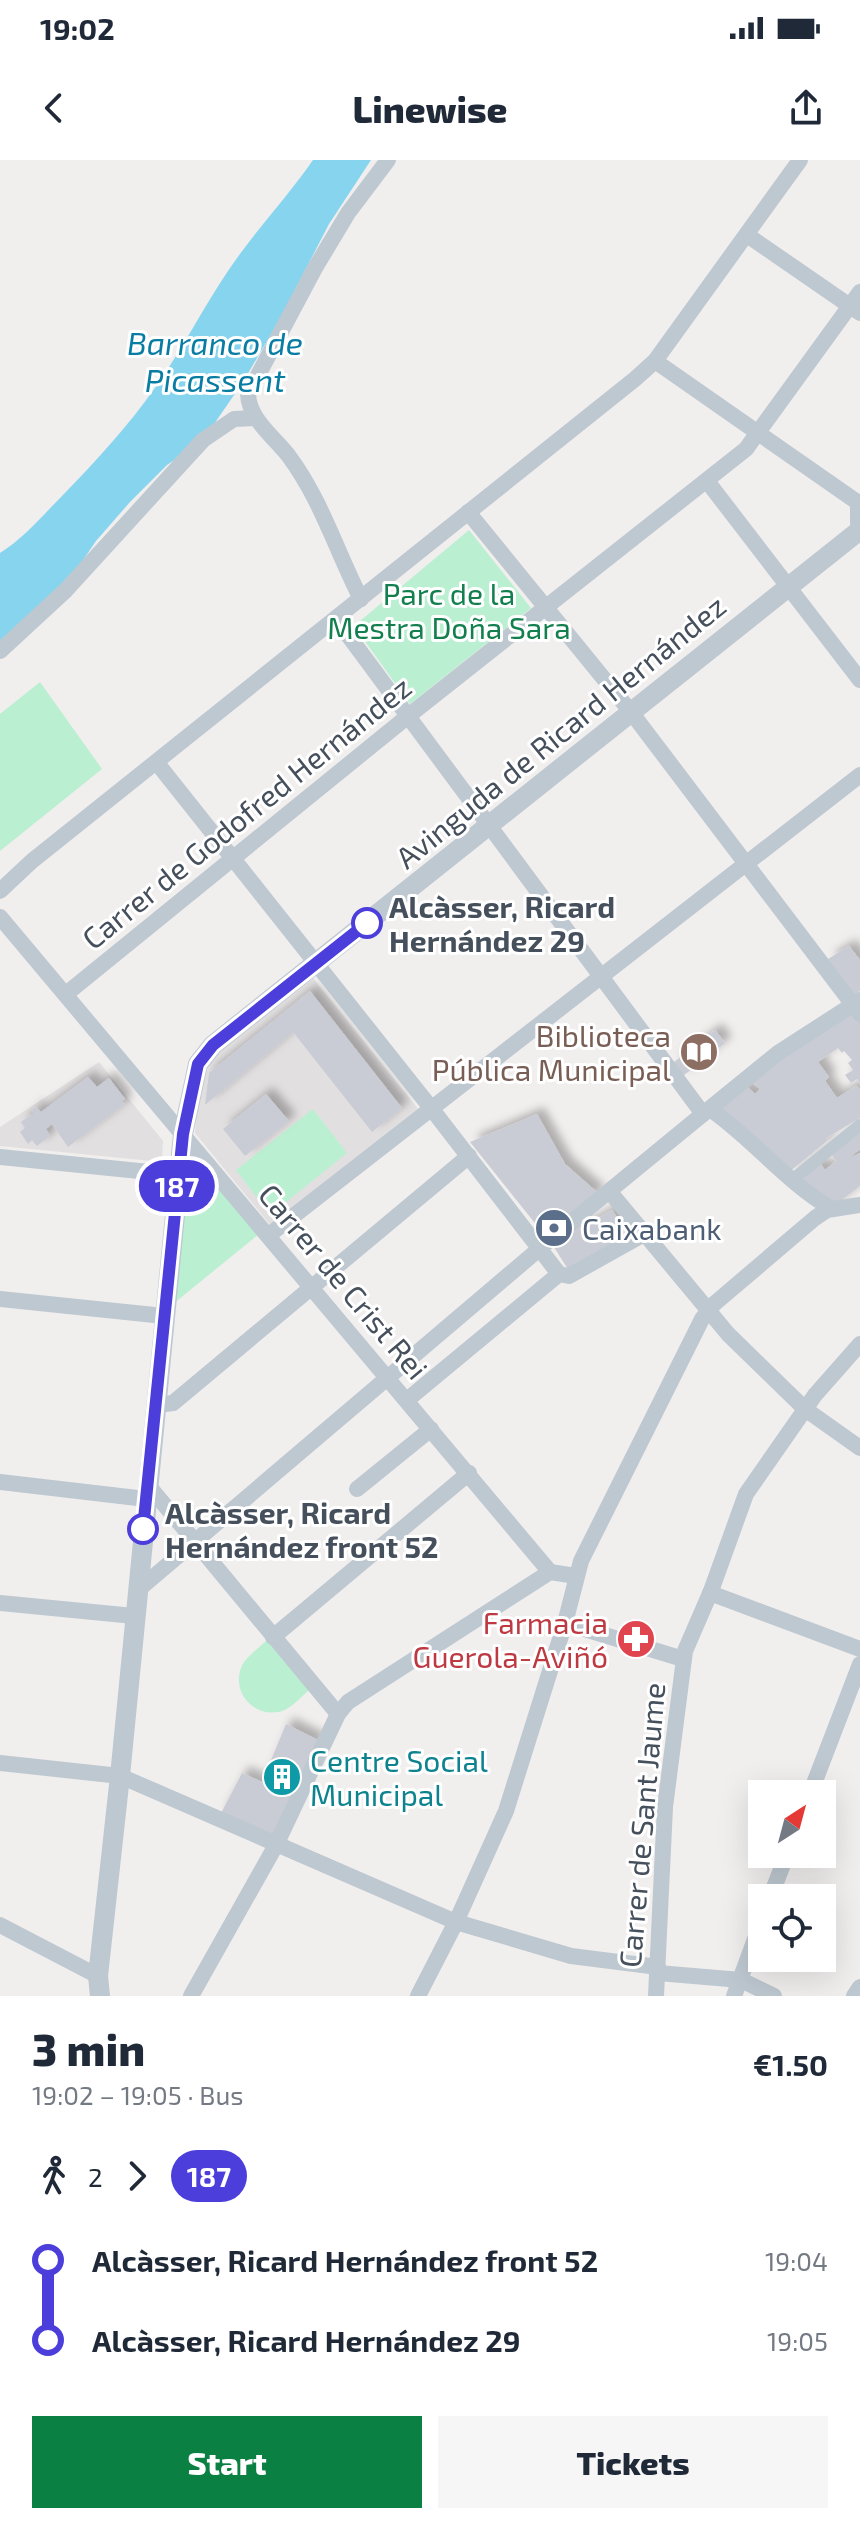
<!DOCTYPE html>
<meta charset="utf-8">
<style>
body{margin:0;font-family:"Exo 2",sans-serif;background:#f6f6f7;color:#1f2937;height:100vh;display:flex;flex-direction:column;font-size:30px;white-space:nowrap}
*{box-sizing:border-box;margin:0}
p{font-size:26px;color:#747a83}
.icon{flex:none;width:44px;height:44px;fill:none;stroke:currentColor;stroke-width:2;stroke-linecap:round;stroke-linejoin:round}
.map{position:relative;height:1836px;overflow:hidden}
.drawer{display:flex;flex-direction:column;background:#fff;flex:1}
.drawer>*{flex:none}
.badge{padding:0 16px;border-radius:26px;font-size:28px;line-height:52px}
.needle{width:52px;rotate:36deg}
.controls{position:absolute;left:748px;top:1620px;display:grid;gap:16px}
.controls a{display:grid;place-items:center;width:88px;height:88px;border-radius:0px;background:#fff;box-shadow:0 8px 32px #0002;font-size:40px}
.map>.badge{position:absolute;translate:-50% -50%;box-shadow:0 0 0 4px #fff}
.legs{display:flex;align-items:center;gap:12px;height:88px;padding:0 32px;font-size:26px}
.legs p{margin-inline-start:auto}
.overview{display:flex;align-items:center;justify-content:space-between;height:136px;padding:0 32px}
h1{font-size:44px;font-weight:800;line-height:60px}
.action{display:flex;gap:16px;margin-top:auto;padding:16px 32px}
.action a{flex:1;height:92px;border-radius:0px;background:#0b8043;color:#fff;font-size:32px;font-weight:800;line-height:92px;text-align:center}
.action a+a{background:#f6f6f7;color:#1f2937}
ul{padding:0 32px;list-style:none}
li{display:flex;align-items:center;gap:28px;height:80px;font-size:30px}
li i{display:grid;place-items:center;width:12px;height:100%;margin:0 10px;background:currentColor}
li i::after{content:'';width:20px;height:20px;margin:-10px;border:6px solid;border-radius:50%;background:#fff}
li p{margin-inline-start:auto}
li:first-child i{background:linear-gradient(#0000 50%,currentColor 0)}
li:last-child i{background:linear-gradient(currentColor 50%,#0000 0)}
.status{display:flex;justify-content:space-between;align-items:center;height:56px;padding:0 40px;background:#fff;direction:ltr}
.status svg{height:22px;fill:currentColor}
header{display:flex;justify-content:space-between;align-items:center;height:104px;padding:0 32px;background:#fff;font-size:36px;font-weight:800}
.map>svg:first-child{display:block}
.education{fill:#e2dfe0}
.green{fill:#baf0d1}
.water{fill:#86d4ee}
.building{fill:#c9ccd4;filter:url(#shadow)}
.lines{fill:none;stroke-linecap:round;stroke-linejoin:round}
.pedestrian{stroke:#bec8d0;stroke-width:12}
.minor{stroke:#bec8d0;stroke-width:16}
.tertiary{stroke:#bec8d0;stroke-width:20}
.line-1-casing{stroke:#fff;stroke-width:18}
.line-1{stroke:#4b3edb;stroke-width:12}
.stop-1-dot{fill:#fff;stroke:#4b3edb;stroke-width:4}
.labels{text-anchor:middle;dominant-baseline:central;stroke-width:6;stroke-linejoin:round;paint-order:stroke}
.park-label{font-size:30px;fill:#147f4e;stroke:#fff}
.street-label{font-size:30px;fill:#45505c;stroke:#fff}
.stop-label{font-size:30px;font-weight:bold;fill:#45505c;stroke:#fff;text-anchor:start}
.education-label{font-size:30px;fill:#785e54;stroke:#fff;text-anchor:end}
.service-label{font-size:30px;fill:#4e5e75;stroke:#fff;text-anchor:start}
.health-label{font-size:30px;fill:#be3a42;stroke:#fff;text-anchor:end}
.culture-label{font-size:30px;fill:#0d838f;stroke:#fff;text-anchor:start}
.water-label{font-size:32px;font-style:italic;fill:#097ca4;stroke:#fff}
</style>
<div class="status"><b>19:02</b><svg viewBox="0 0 49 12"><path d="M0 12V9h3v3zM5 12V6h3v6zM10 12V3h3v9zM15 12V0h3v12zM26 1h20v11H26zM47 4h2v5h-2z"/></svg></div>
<header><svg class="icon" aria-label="back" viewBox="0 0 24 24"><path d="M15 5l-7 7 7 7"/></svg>Linewise<svg class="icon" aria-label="share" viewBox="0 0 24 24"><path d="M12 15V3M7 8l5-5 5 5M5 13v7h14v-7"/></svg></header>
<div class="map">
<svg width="860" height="1836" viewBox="0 0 860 1836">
<defs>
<filter id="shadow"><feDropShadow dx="7" dy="-7" stdDeviation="4" flood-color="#0004"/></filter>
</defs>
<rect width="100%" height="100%" fill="#f1eeee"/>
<g class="education">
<path d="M313 818 419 950 271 1066 195 973 198 930 215 894Z"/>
<path d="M99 902 163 981 162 1002 0 986V967Z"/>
</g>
<g class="green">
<path d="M469 370 531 448 410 544 354 466Z"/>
<path d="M40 522 102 609 0 691V554Z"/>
<path d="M313 949 347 993 270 1055 236 1010Z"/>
<path d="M191 994 259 1074 173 1144Z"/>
<path d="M267 1480 309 1530C301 1537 289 1551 278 1552 253 1556 232 1533 241 1508 244 1498 259 1488 267 1480Z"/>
</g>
<path class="water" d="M313 0H371L329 64 281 157 243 222 203 280 167 305 130 342 96 381 73 415 0 482V393C24 378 42 356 62 336 96 301 130 264 157 225 183 188 203 148 228 111 254 72 286 39 313 0Z"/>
<g class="building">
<path d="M849 786 860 800V831L855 835 828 799Z"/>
<path d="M310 831 402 948 372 972 293 872 205 945 209 913Z"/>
<path d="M851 853 860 864V923L857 919 851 923 845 915 853 910 848 903 852 900 844 891 842 893 838 888 818 902 829 917 825 921 837 938 856 926 860 929V958L826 978 828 980 788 1013 719 951 745 925 755 934 760 929 750 920Z"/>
<path d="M715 870 725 883 683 916 674 902Z"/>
<path d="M88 917 97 927 109 918 125 939 122 941 125 944 68 987 52 964 46 969 50 976 37 986 32 980 28 984 20 972 25 968 21 962 34 953 32 950 36 947 41 952Z"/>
<path d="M266 934 289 961 245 996 223 969Z"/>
<path d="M537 954 565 1004 599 1034 542 1072 470 982Z"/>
<path d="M860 969V989L849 998 860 993V1026L833 1047 796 1021 819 1002 825 1010 836 1001 830 993Z"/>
<path d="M612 1050 630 1076 569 1111 552 1084Z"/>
<path d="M286 1564 318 1580 273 1678 220 1655 242 1613 262 1622Z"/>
</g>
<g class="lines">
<path class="pedestrian" d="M792 1020 860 965"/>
<g class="minor">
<path d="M747 75 860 153"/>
<path d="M655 201 860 344"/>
<path d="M707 321 860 520"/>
<path d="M468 352 631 552 860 854"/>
<path d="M361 439C336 390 321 339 288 295 273 276 249 259 248 234L315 108 348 53 388 0"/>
<path d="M336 459 703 954"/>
<path d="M0 491 65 431 203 280 234 259 255 258"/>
<path d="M157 603 431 948 559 1114 569 1116 644 1074"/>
<path d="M0 731 32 701 635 219 655 201 800 0"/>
<path d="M0 757 550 1412"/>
<path d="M66 834 407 557 746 289 860 132"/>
<path d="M710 949C753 979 786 1022 832 1049"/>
<path d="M0 997 179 1015"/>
<path d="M610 1032 728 1174 805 1249 860 1288"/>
<path d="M269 1075 860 615"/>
<path d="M0 1139 164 1156"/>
<path d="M407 1240 559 1114"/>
<path d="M157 1245 173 1243 469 996"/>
<path d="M0 1322 146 1339"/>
<path d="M148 1325 338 1554"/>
<path d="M357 1329 431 1269"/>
<path d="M138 1430 552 1078 703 954 778 893 860 840"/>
<path d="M710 1433 860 1489"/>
<path d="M0 1443 134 1456"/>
<path d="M565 1463 683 1499"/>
<path d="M273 1477 469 1313"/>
<path d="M0 1603 120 1616 456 1762 571 1796 658 1807"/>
<path d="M810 1634 860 1504"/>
<path d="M770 1738 787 1694"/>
<path d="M0 1765 98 1816"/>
<path d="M658 1813 741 1820 774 1836"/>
<path d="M191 1836 276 1685 338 1554 348 1542 550 1412 576 1416"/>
<path d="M418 1836 456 1762 506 1651 565 1463 581 1401 702 1159 714 1144 815 1058 827 1050 860 1045"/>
<path d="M656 1836 665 1647 685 1491 711 1431 746 1334 815 1235 860 1184"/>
<path d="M734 1836 762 1760"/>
<path d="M854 1836 860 1827"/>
</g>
<g class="tertiary">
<path d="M860 346V363"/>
<path d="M100 1836 98 1816 120 1616 183 974 198 904 213 885 860 370"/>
</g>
</g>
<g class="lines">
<defs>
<path id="line-1" d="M143 1369 183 974 198 904 213 885 367 763"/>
</defs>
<use href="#line-1" class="line-1-casing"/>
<use href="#line-1" class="line-1"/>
</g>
<defs>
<symbol id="library-disc" viewBox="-11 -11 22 22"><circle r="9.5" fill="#8d6e63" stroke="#fff"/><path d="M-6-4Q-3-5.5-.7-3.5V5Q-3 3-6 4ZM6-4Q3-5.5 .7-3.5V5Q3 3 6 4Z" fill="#fff"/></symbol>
<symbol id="bank-disc" viewBox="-11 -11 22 22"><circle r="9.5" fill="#5c6f8a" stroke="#fff"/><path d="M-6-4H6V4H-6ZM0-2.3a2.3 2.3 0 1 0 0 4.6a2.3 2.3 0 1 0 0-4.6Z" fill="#fff"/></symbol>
<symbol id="pharmacy-disc" viewBox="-11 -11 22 22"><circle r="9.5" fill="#e0444e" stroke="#fff"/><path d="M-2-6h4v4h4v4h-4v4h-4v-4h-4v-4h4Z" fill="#fff"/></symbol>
<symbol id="building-disc" viewBox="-11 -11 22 22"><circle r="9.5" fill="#0f9aa8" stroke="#fff"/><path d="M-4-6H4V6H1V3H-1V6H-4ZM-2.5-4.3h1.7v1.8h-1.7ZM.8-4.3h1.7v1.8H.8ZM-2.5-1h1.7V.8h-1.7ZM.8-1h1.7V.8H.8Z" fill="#fff"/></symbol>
</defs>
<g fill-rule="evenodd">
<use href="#library-disc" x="677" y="870" width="44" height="44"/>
<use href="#bank-disc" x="532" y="1046" width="44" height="44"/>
<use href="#pharmacy-disc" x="614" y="1457" width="44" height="44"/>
<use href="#building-disc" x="260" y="1595" width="44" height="44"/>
</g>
<g class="stop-1-dot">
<circle cx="367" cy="763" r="14"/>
<circle cx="143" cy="1369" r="14"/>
</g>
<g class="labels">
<g class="park-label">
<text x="449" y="433">Parc de la<tspan x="449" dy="34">Mestra Doña Sara</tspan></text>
</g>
<g class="street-label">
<text transform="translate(560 571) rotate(-39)">Avinguda de Ricard Hernández</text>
<text transform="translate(246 652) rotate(-39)">Carrer de Godofred Hernández</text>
<text transform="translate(344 1121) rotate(50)">Carrer de Crist Rei</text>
<text transform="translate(641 1665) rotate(-85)">Carrer de Sant Jaume</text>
</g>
<g class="stop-label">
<text x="389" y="746">Alcàsser, Ricard<tspan x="389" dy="34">Hernández 29</tspan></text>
<text x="165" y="1352">Alcàsser, Ricard<tspan x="165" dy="34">Hernández front 52</tspan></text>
</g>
<g class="education-label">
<text x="671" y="875">Biblioteca<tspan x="671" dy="34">Pública Municipal</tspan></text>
</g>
<g class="service-label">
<text x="582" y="1068">Caixabank</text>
</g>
<g class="health-label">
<text x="608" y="1462">Farmacia<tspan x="608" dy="34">Guerola-Aviñó</tspan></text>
</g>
<g class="culture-label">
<text x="310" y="1600">Centre Social<tspan x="310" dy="34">Municipal</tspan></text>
</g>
<g class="water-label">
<text x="215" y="182">Barranco de<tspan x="215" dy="37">Picassent</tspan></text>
</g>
</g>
</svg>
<div class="controls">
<a><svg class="needle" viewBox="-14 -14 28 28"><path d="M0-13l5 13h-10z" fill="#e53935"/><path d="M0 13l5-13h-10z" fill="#747a83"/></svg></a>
<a><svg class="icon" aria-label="locate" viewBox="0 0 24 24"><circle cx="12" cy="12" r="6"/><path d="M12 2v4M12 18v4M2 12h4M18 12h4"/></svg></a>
</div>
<b class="badge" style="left:177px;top:1026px;background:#4b3edb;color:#fff">187</b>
</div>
<section class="drawer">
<div class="overview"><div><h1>3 min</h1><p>19:02 – 19:05 · Bus</p></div><b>€1.50</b></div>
<div class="legs"><svg class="icon" aria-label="walk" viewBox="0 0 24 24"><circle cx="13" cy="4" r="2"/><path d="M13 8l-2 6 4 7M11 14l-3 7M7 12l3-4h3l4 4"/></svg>2<svg class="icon" aria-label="forward" viewBox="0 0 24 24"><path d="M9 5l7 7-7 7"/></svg><b class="badge" style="background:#4b3edb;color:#fff">187</b></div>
<ul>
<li><i style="color:#4b3edb"></i><b>Alcàsser, Ricard Hernández front 52</b><p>19:04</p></li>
<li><i style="color:#4b3edb"></i><b>Alcàsser, Ricard Hernández 29</b><p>19:05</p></li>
</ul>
<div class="action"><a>Start</a><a>Tickets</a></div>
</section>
